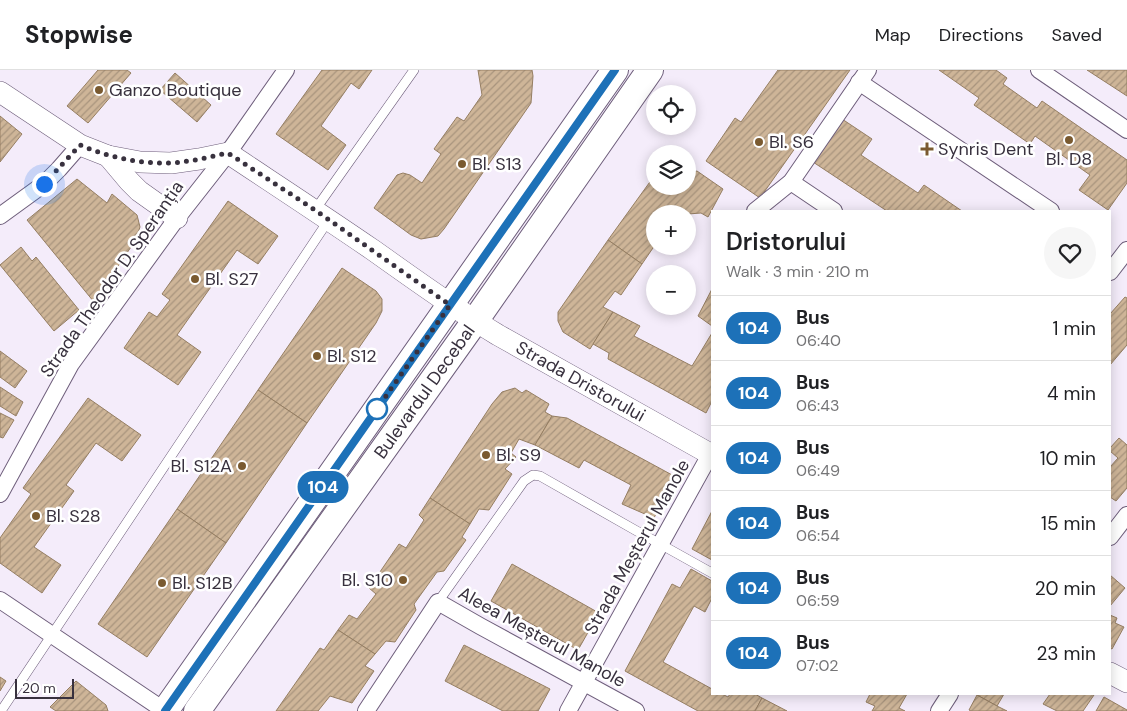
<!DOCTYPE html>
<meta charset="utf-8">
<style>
body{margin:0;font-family:"DM Sans",sans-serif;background:#f6f6f6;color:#202124;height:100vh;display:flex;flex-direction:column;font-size:19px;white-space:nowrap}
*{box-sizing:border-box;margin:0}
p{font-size:16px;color:#757577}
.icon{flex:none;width:28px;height:28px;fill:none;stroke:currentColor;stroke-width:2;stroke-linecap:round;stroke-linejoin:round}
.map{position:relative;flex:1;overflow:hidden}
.side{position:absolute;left:711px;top:140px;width:400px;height:485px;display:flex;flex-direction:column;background:#fff;border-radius:0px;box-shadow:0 2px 12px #0003}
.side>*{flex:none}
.badge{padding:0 10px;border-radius:16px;font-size:18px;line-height:32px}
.controls{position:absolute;left:646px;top:15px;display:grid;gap:10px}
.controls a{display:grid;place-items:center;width:50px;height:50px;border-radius:50%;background:#fff;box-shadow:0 2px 12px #0003;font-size:25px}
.scale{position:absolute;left:15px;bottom:12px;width:59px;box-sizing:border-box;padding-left:5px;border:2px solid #38313e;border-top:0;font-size:14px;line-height:18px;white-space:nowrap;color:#38313e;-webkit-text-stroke:4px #fff;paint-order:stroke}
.you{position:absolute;width:25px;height:25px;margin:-12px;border:4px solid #fff;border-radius:50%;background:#1a73e8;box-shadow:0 0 0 8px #1a73e833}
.map>.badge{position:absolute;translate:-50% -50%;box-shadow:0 0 0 2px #fff}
.round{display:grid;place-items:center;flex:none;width:52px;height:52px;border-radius:26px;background:#f6f6f6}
.head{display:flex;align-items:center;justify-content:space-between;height:85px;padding:0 15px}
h1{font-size:24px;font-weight:600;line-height:38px}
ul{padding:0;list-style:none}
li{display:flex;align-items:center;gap:15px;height:65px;padding:0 15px;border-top:1px solid #e0e0e0}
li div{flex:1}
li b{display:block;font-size:19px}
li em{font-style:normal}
li .badge{min-width:55px;font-weight:700;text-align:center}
header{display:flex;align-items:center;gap:30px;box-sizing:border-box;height:70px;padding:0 25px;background:#fff;border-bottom:1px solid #e0e0e0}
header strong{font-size:24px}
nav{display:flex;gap:28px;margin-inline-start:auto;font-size:18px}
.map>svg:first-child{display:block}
.building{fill:url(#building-hatch);stroke:#957e62}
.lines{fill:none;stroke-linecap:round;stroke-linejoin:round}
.service-casing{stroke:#6e5e7b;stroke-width:10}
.minor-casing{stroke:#6e5e7b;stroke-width:18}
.tertiary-casing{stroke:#6e5e7b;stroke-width:22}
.primary-casing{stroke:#6e5e7b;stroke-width:28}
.service{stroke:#fff;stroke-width:9}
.minor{stroke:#fff;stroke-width:16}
.tertiary{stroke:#fff;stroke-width:21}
.primary{stroke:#fff;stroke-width:26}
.line-casing{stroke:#fff;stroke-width:11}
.line{stroke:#1d71b8;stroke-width:8}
.walk{stroke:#38313e;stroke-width:5;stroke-dasharray:0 9}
.poi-dot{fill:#7a5a30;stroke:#fff;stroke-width:2}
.stop-dot{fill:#fff;stroke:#1d71b8;stroke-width:2.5}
.labels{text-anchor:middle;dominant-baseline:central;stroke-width:5;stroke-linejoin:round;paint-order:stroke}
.poi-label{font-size:18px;fill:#38313e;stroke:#fff;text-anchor:start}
.street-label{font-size:18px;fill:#38313e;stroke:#fff}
</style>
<header>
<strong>Stopwise</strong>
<nav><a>Map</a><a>Directions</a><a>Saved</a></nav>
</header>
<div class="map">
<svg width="1127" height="641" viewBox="0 0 1127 641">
<defs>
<pattern id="building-hatch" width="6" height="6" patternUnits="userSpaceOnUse" patternTransform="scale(1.25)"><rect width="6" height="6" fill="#ceb598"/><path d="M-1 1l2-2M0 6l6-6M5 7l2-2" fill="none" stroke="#a8947d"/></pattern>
</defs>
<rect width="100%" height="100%" fill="#f4ecfa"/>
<g class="building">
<path d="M98 0H127L131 3 88 53 67 36Z"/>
<path d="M322 0H372L359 19 351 13 321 56 346 75 328 100 276 64Z"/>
<path d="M478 0H532L533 6 531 33 444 159 438 166 421 169 411 165 374 138 397 105 403 103 410 105 422 113 441 84 434 79 457 47 464 51 482 25Z"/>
<path d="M778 0H850L760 128 706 91 735 48 741 52Z"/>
<path d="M939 0H996L1007 8 1003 14 1037 38 1042 31 1127 90V113L1108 140 1079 120 1090 105 1035 66 1030 74 974 35 979 28Z"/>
<path d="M1087 0H1127V26Z"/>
<path d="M175 3 211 35 197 52 160 20Z"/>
<path d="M0 46 22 64 0 92Z"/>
<path d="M842 49 872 69 861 85 918 123 924 115 962 141H887L813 92Z"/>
<path d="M697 101 723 119 708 147 701 143 688 144H655V175L642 194 608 170 652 109 655 108V116H688V103Z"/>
<path d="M77 109 107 133 112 124 137 145 140 157 135 171 94 232 27 150Z"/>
<path d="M228 131 278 166 258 194 237 180 177 265 201 282 178 315 124 278 149 242 157 247 170 230 162 224Z"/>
<path d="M608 170 642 194 621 225 615 221 603 237 613 242 590 279 563 262 558 251V242Z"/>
<path d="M21 177 32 191 36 187 79 240 54 261 0 195Z"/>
<path d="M342 198 376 221 382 229V241L376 253 307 353 258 320Z"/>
<path d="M712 219V256L698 246Z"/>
<path d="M1125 227 1127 228V275L1110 295V244Z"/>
<path d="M613 242 640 256 634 266 692 296 712 263V331L706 343 608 289 609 283 593 274Z"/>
<path d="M0 281 27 301 15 318 0 307Z"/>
<path d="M0 317 23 332 16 346 0 336Z"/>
<path d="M515 318 522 323 526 320 549 334 545 342 552 346 535 375 519 369 511 383 516 387 505 399 512 404 489 440 479 439 470 454 430 428 492 334 502 322Z"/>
<path d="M258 320 307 353 226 473 177 439Z"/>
<path d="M88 328 141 365 122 391 96 373 66 415 74 421 34 477 61 495 42 523 0 493V468L31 424 23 418Z"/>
<path d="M0 343 14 350 3 368 0 367Z"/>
<path d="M552 346 567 348 674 406 654 448 622 434 631 415 584 390 579 398 535 375Z"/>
<path d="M1119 368 1127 375V418L1116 431 1110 427V397L1118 388 1110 381V378Z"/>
<path d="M430 428 470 454 462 467 466 470 444 501 437 502 414 534 416 540 395 572 386 571 375 584 338 560 349 545 357 549 376 524 369 518 399 474 406 478 424 450 419 445Z"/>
<path d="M177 439 226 473 147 587 98 554Z"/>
<path d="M712 441V490L692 479Z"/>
<path d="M512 494 599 543 578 580 491 531Z"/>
<path d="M691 499 712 511V528L705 542 694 536 663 592 712 619V624H722L728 627 730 624H755L762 628 755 641H698L625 601 672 514 680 518Z"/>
<path d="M1110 505 1125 518 1110 536Z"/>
<path d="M1110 545 1117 548 1115 553 1124 557 1112 579 1110 578Z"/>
<path d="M338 560 375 584 365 596 374 601 352 633 330 626 318 641H276L320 578 324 580Z"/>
<path d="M464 575 550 619 538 641H503L445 611Z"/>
<path d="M0 607 6 611 0 621Z"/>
<path d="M76 611 106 635 108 641H56L50 637Z"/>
<path d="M870 624H907L899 638 905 641H872L875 636 866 632Z"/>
<path d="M978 624H1004L997 636 977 625Z"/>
<path d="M1050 624H1093L1094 625 1083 641H1057L1043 634Z"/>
<path d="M977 625 997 636 1007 641H971L969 640Z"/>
<path d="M1104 627 1127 640V641H1096Z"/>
<path d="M762 628 787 641H755Z"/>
</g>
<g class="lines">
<defs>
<g id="service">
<path d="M315 140 414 0"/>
<path d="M438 532 524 411 533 405 540 406 635 460 712 503"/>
<path d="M1 641 328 151"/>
</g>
<g id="minor">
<path d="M1039 0 1127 60"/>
<path d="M859 12 1051 141"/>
<path d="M791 112 834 141"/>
<path d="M755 141 791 112 868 0"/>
<path d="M0 146 44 114 59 99 80 75"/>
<path d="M1110 202 1127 180"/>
<path d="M0 424 71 294 177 148 228 83 286 0"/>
<path d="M1110 467 1127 445"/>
<path d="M0 530 165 641"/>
<path d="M366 641 438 532 480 556 636 641"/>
<path d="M568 641 712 381"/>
<path d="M939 641 950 624"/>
</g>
<g id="tertiary">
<path id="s1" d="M0 22 80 75 108 86 140 92 171 93 199 89 228 83C276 115 325 147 373 180 414 209 455 239 498 265L712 385"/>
<path d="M108 86 129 111 139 121 177 148"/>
<path d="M1110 603 1127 612"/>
</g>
<g id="primary">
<path d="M165 641 615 0"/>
<path id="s2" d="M197 641 475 251 650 0"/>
</g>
</defs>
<use href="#service" class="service-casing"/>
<use href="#minor" class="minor-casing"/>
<use href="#tertiary" class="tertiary-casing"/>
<use href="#primary" class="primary-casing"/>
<use href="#service" class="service"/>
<use href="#minor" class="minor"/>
<use href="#tertiary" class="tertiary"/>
<use href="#primary" class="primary"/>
</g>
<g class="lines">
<defs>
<path id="line" d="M165 641 615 0"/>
</defs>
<use href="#line" class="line-casing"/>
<use href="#line" class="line"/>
<path class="walk" d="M44 114 80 75C108 87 139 94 170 93 190 92 209 87 228 83L315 140 450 235 374 343 377 339"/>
</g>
<g class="poi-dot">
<circle cx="99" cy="20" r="5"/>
<circle cx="1069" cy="70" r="5"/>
<circle cx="759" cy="72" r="5"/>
<path d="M924.5 71.5h5v5h5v5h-5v5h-5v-5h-5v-5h5z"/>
<circle cx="462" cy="94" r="5"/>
<circle cx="195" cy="209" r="5"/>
<circle cx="317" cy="286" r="5"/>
<circle cx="486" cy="385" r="5"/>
<circle cx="242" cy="396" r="5"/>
<circle cx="36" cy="446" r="5"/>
<circle cx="403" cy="510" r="5"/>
<circle cx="162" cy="513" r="5"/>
</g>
<circle class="stop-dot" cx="377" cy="339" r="10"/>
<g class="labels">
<g class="poi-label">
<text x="109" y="20">Ganzo Boutique</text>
<text x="769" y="72">Bl. S6</text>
<text x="938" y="79">Synris Dent</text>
<text x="1069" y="89" text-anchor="middle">Bl. D8</text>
<text x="472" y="94">Bl. S13</text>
<text x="205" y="209">Bl. S27</text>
<text x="327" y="286">Bl. S12</text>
<text x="496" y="385">Bl. S9</text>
<text x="232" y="396" text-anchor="end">Bl. S12A</text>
<text x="46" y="446">Bl. S28</text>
<text x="393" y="510" text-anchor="end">Bl. S10</text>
<text x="172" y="513">Bl. S12B</text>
</g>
<g class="street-label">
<text transform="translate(112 209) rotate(-55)">Strada Theodor D. Speranția</text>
<text stroke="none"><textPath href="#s1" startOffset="668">Strada Dristorului</textPath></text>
<text stroke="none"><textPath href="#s2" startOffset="392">Bulevardul Decebal</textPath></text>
<text transform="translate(637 477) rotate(-61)">Strada Meșterul Manole</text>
<text transform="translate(542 567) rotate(29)">Aleea Meșterul Manole</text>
</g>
</g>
</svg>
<div class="controls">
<a><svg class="icon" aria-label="locate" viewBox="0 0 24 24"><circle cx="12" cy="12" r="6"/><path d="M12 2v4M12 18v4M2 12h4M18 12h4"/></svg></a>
<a><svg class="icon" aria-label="layers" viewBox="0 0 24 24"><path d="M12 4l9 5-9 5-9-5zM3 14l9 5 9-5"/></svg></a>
<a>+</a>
<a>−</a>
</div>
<div class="scale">20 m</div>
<div class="you" style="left:44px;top:114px"></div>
<b class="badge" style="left:323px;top:417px;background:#1d71b8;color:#fff">104</b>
<section class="side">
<div class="head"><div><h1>Dristorului</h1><p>Walk · 3 min · 210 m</p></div><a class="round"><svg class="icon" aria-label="heart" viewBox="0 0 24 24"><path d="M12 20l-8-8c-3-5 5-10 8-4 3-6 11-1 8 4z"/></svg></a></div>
<ul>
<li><span class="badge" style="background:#1d71b8;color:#fff">104</span><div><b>Bus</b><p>06:40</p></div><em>1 min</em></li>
<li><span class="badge" style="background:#1d71b8;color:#fff">104</span><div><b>Bus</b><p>06:43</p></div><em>4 min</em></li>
<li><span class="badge" style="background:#1d71b8;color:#fff">104</span><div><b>Bus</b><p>06:49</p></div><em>10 min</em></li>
<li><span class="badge" style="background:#1d71b8;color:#fff">104</span><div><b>Bus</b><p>06:54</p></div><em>15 min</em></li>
<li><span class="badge" style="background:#1d71b8;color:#fff">104</span><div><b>Bus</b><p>06:59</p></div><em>20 min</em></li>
<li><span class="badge" style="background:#1d71b8;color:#fff">104</span><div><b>Bus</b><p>07:02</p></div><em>23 min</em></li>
</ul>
</section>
</div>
